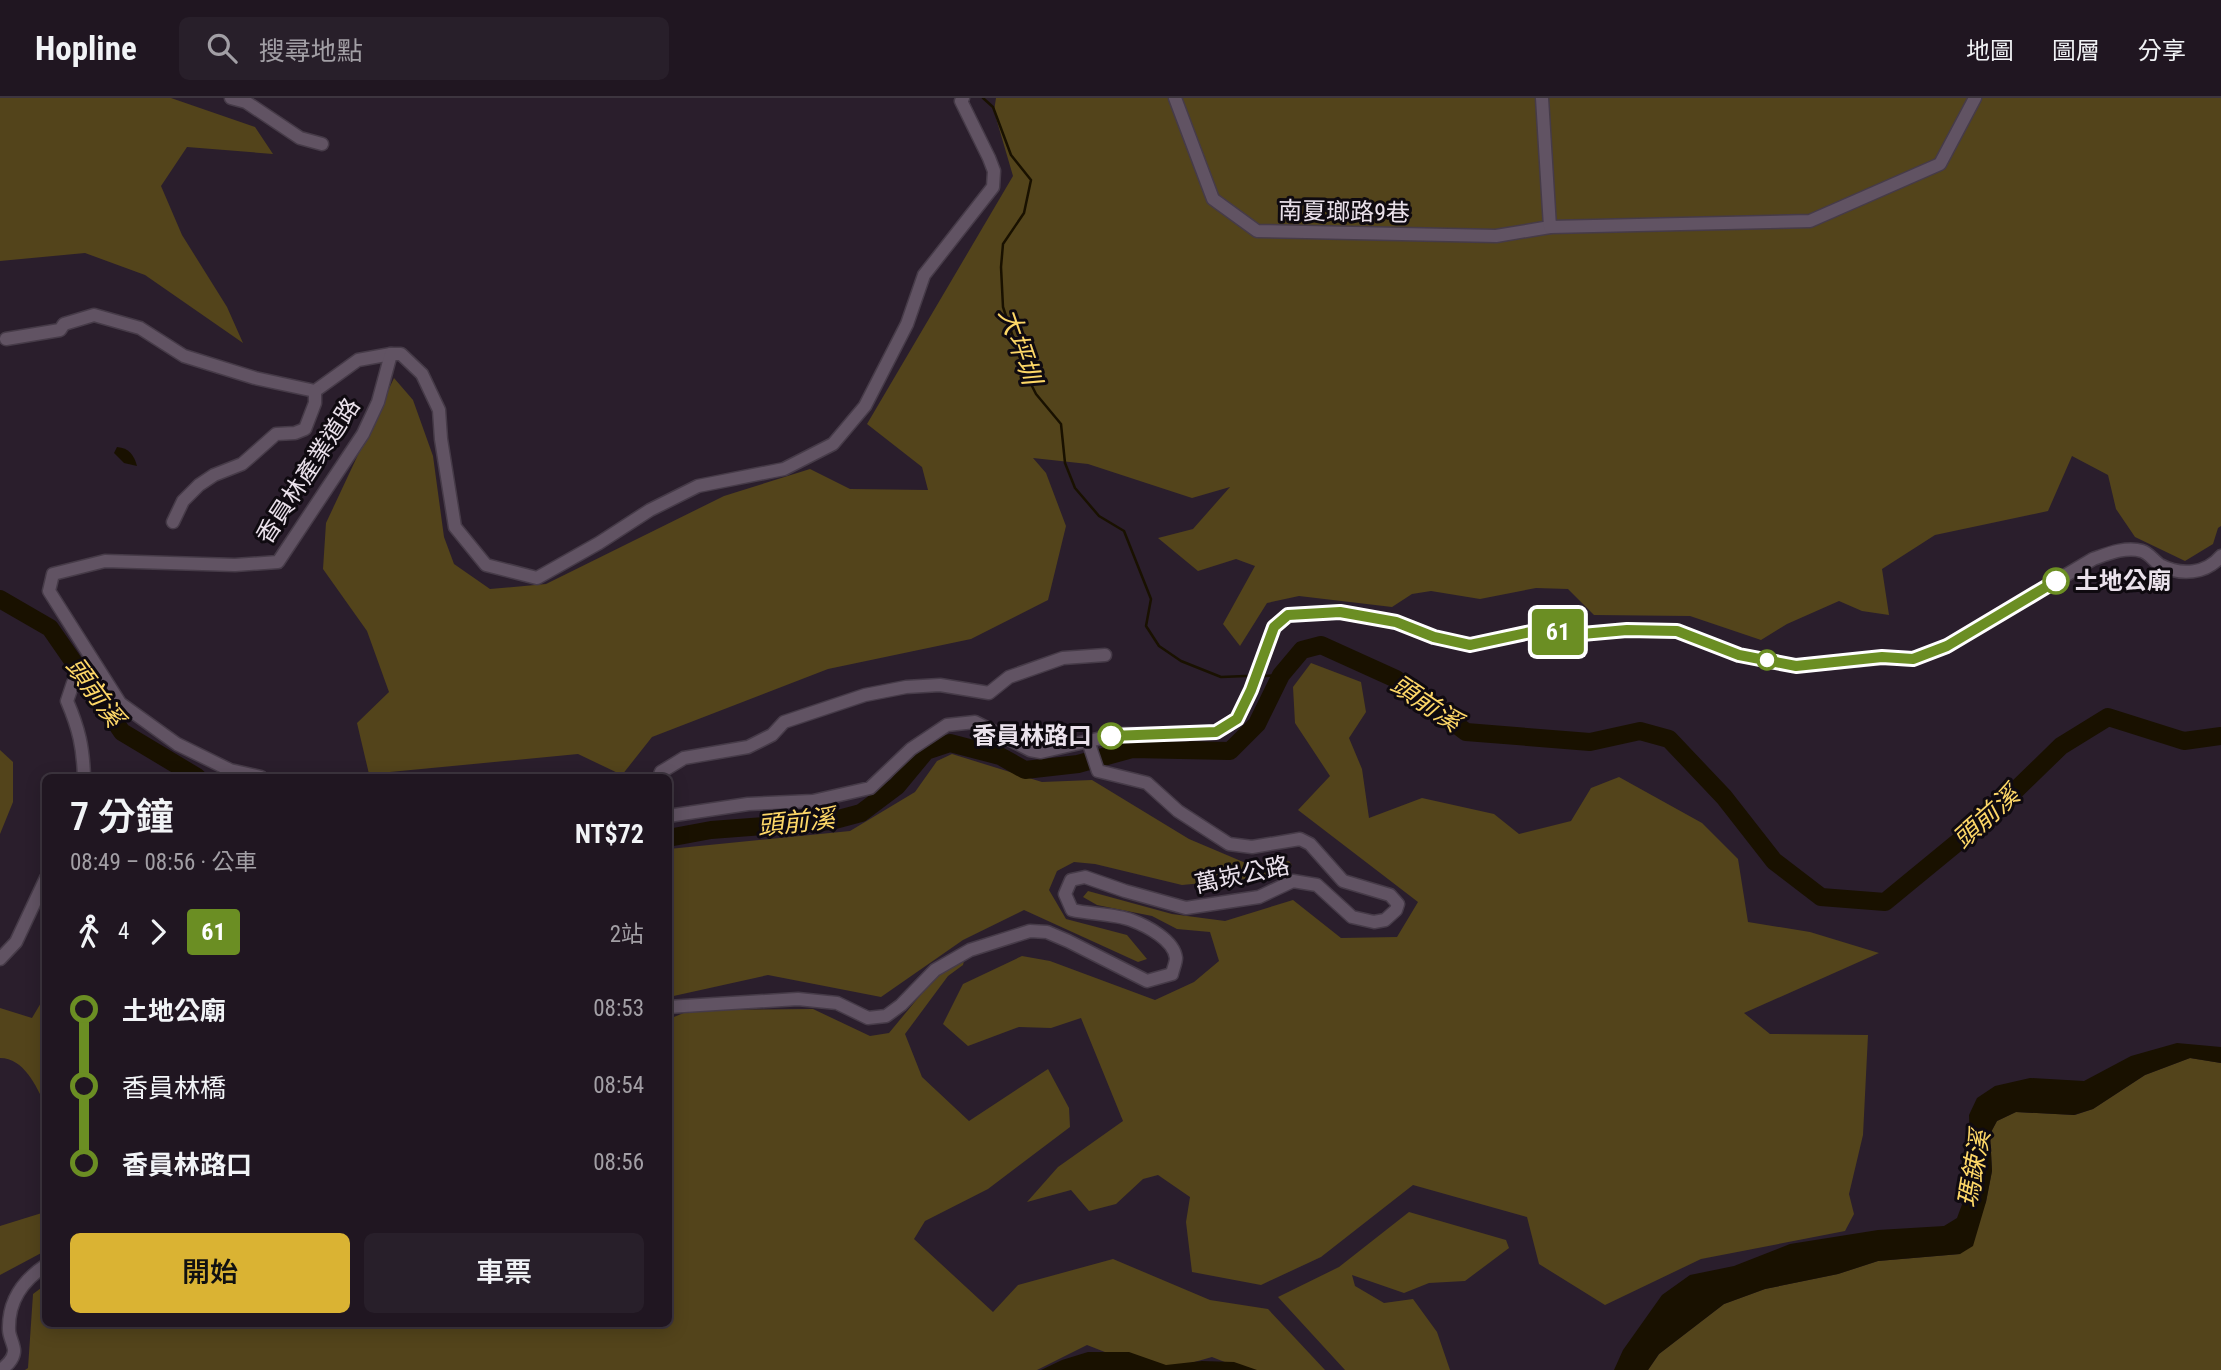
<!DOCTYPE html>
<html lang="zh-TW">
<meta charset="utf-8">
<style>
body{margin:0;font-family:"Roboto Condensed","Noto Sans TC",sans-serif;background:#281f2a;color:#f1f3f6;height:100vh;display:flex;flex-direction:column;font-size:26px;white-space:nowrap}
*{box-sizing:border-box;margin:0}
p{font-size:23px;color:#a29fa5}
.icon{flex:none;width:38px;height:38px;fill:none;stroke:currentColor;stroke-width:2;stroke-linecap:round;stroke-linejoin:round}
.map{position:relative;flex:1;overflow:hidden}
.drawer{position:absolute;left:42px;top:676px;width:630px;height:553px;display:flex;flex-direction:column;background:#201621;border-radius:10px;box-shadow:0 4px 18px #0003,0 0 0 2px #3d353f}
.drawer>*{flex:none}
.badge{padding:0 14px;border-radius:5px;font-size:24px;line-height:46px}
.map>.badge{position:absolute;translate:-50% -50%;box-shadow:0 0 0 4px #fff}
.legs{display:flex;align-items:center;gap:10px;height:77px;padding:0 28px;font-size:23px}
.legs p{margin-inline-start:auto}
.overview{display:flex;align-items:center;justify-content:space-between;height:119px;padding:0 28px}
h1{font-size:38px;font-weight:600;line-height:52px}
.primary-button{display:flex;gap:14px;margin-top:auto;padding:14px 28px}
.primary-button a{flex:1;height:80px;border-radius:10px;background:#dab333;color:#111;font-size:28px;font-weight:600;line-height:80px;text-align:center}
.primary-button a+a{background:#281f2a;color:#f1f3f6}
ul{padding:0 28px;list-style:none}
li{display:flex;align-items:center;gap:24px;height:77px;font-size:26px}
li i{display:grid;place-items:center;width:10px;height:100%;margin:0 9px;background:currentColor}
li i::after{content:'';width:18px;height:18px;margin:-9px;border:5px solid;border-radius:50%;background:#201621}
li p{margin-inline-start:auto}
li:first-child i{background:linear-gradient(#0000 50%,currentColor 0)}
li:last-child i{background:linear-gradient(currentColor 50%,#0000 0)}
header{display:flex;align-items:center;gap:42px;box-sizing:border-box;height:98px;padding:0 35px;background:#201621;border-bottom:2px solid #3d353f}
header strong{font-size:33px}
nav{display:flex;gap:38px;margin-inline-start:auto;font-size:24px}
.search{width:490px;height:63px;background:#281f2a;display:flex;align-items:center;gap:18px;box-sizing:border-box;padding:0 24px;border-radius:10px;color:#a29fa5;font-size:26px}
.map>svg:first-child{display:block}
.green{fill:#53441b}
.water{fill:#191100}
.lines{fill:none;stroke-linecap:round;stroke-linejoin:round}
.stream{stroke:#191100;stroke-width:2.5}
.river{stroke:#191100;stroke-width:18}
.minor-casing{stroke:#463b48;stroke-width:15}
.minor{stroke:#615363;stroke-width:12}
.line-1-casing{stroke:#fff;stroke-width:16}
.line-1{stroke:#6b8e23;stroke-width:10}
.stop-1-dot{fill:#fff;stroke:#6b8e23;stroke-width:3.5}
.labels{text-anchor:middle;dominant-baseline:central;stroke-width:6;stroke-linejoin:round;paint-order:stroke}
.street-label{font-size:24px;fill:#eae1eb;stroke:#0f0a10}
.stop-label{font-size:24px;font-weight:bold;fill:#eae1eb;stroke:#0f0a10;text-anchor:start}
.water-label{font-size:26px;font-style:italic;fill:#fdd767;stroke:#0f0a10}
</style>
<header>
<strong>Hopline</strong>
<div class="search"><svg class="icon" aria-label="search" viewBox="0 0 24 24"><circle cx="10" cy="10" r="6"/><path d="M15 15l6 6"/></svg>搜尋地點</div>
<nav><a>地圖</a><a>圖層</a><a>分享</a></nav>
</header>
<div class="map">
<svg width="2221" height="1272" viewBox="0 0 2221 1272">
<rect width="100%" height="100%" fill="#2a1e2c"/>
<g class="green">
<path d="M0 0H171L255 29 273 56 187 49 161 88 182 137 227 209 243 245 145 177 85 155 0 163Z"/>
<path d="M996 0H2221V428L2218 430 2213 446 2185 463 2135 439 2116 411 2108 377 2072 358 2048 413 1935 437 1882 471 1889 517 1862 513 1839 503 1787 526 1761 542 1690 518 1594 517 1568 491 1536 490 1480 501 1431 493 1412 496 1392 509 1299 498 1267 505 1240 548 1223 526 1255 468 1236 461 1198 473 1158 440 1193 431 1230 389 1192 400 1088 366 1033 360 1046 375 1066 428 1048 502 971 541 828 571 652 639 622 677 578 656 369 676 357 625 389 594 367 533 323 471 326 425 394 280 413 302 433 358 444 439 454 466 490 491 546 486 724 398 810 371 850 391 928 392 922 369 867 326 1013 78 994 13Z"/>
<path d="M1311 565 1361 584 1366 614 1349 640 1362 671 1369 720 1422 700 1494 716 1519 736 1571 723 1591 690 1619 679 1702 725 1738 761 1748 824 1810 834 1879 855 1744 915 1770 936 1868 937 1863 1037 1849 1096 1854 1116 1845 1133 1701 1161 1605 1207 1539 1166 1527 1119 1413 1087 1321 1159 1261 1187 1192 1174 1186 1124 1190 1099 1158 1077 1143 1081 1116 1106 1089 1113 1071 1092 1027 1104 1058 1069 1123 1023 1081 920 1051 930 1019 929 968 948 943 926 963 886 1022 858 1050 863 1155 902 1194 884 1219 863 1210 834 1177 831 1152 818 1097 807 1083 799 1088 793 1172 816 1225 823 1293 802 1341 840 1397 839 1418 804 1298 712 1330 678 1295 625 1293 589Z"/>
<path d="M0 652 13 664V704L0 736Z"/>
<path d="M952 656 1042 684 1092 682 1189 741 1248 766 1289 763 1292 767 1267 779 1182 787 1095 766 1074 764 1057 773 1049 792 1066 821 1127 837 1147 861 1138 864 1024 812 963 842 881 899 768 877 669 899V751L850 733 915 694 937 663Z"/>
<path d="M964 863 963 867 948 878 905 936 922 979 969 1023 1048 971 1069 1010 1070 1029 988 1091 925 1123 914 1141 993 1214 1018 1187 1113 1161 1210 1202 1268 1211 1325 1272H1245L1212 1259 1166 1272H1151L1087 1247 1037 1272H25L28 1270 33 1196 45 1187 46 1225H668L669 921 691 912 813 911 870 938 889 935 937 877Z"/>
<path d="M45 898V1006C36 988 24 960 0 960V910L32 920Z"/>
<path d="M2190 960 2221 965V1272H1648L1659 1256 1724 1206 1765 1191 1838 1176 1878 1163 1960 1156 1986 1104 1992 1073 1990 1036 1997 1023 2016 1014 2075 1017 2093 1011 2145 977Z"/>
<path d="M45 1114V1153L0 1177V1128Z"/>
<path d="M1409 1114 1506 1142 1509 1150 1465 1183 1429 1185 1404 1195 1352 1177 1355 1188 1384 1205 1413 1201 1437 1234 1450 1272H1345L1278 1199 1339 1169Z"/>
</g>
<g class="water">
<path d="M117 349C129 350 134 357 137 368L124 365 114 355Z"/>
<path d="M2177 945 2221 949V965L2190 960 2145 977 2093 1011 2074 1017 2016 1014 1997 1023 1990 1036 1992 1073 1986 1104 1973 1148 1960 1156 1878 1163 1838 1176 1765 1191 1724 1206 1659 1256 1648 1272H1614L1623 1252 1662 1197 1690 1177 1734 1168 1790 1146 1878 1132 1944 1128 1957 1120 1964 1101 1971 1070 1969 1017 1977 1000 1995 988 2030 980 2084 983 2131 958Z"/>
<path d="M1088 1254H1129L1166 1267 1202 1263 1234 1264 1257 1272H1041L1062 1262Z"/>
</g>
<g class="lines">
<g class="stream">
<path d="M983 0 993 9 1011 57 1031 82 1024 115 1003 146 1001 169 1003 209 1024 272 1036 296 1061 326 1065 365 1075 390 1099 418 1124 433 1151 501 1146 528 1159 548 1181 563 1221 579 1246 578"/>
<path d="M1265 578 1281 577"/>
</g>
<g class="river">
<path d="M0 501 50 530 122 634 197 679"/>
<path d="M668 740 711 732 831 723 861 715 897 688 926 653 950 645 1000 658 1025 672 1078 666 1132 651 1230 653 1257 626 1281 577 1302 552 1321 547 1396 581 1466 634 1590 644 1640 633 1669 641 1724 699 1774 763 1821 799 1885 804 1986 721 2061 648 2108 619 2184 643 2221 638"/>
</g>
<defs>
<g id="minor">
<path d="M231 0 246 4 300 40 322 46"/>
<path d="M1175 0 1213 101 1257 133 1496 138 1550 129"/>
<path d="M1542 0 1550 129 1810 123 1940 66 1975 0"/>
<path d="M6 241 60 232 64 226 94 217 140 230 184 258 255 280 315 293 358 262 391 256"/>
<path d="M173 424 183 403 199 387 214 377 242 366 276 336 295 335 305 331 315 305V293"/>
<path d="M84 679C83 649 79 631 67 603L73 585 96 570"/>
<path d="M261 679 230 672 177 646 120 605 49 493 53 476 105 463 235 467 278 464 363 336 378 304 391 256H401L422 276 439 312 441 341 455 429 486 467 537 480 599 445 650 412 698 388 784 371 833 346 865 308 907 226 924 177 993 89 994 73 989 60 961 3 963 0"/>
<path d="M659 679 661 674 684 660 748 649 772 637 784 624 865 597 906 589 940 587 989 595 1009 579 1063 560 1105 557"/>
<path d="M668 718 748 706 813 703 870 690 911 651 947 627 975 624 1030 652 1041 654 1119 636H1185L1216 634 1237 621 1251 592 1274 529 1288 517 1340 514 1396 524 1434 539 1470 547 1540 532 1582 536 1627 532 1677 533 1739 557 1796 568 1882 560 1913 561 1947 548 2093 461C2107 456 2126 448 2142 453 2149 455 2154 463 2160 467 2181 478 2206 476 2221 458"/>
<path d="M0 861 16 844 46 780"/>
<path d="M668 909 798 901 837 905 868 920 886 918 901 907 935 872 970 852 1030 833 1047 834 1068 843 1147 883 1172 876C1173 871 1176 865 1176 860 1174 842 1147 828 1131 822 1116 816 1089 816 1072 812L1065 796 1071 782 1085 779 1125 793 1186 810 1259 799 1293 783 1317 787 1352 819 1374 824 1385 822 1396 812 1398 806 1390 797 1343 783 1310 746 1300 741 1252 749 1229 746 1178 713 1147 685 1098 673 1088 643"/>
<path d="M1 1272C7 1267 13 1262 14 1254 15 1248 9 1239 9 1232 8 1203 22 1183 46 1167"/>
</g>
</defs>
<use href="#minor" class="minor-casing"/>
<use href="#minor" class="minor"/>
</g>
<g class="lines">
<defs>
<path id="line-1" d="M1111 638 1216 634 1237 621 1251 592 1274 529 1288 517 1340 514 1396 524 1434 539 1470 547 1540 532 1582 536 1627 532 1677 533 1739 557 1796 568 1882 559 1913 561 1947 548 2056 483"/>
</defs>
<use href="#line-1" class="line-1-casing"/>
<use href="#line-1" class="line-1"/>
</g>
<g class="stop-1-dot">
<circle cx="2056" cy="483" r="12"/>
<circle cx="1767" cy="562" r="9"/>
<circle cx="1111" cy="638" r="12"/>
</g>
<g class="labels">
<g class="street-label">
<text transform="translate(1344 114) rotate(1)">南夏瑯路9巷</text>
<text transform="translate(308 373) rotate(-57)">香員林產業道路</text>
<text transform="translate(1242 777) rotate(-12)">萬崁公路</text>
</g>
<g class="stop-label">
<text x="2075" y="483">土地公廟</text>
<text x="1092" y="638" text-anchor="end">香員林路口</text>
</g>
<g class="water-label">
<text transform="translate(1020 248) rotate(71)">大坪圳</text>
<text transform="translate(95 594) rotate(54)">頭前溪</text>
<text transform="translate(1426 605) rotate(34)">頭前溪</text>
<text transform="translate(1986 719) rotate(-42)">頭前溪</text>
<text transform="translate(796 724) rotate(-6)">頭前溪</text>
<text transform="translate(1974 1071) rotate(-80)">瑪鋉溪</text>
</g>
</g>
</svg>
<b class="badge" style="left:1558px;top:534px;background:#6b8e23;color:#fff">61</b>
<section class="drawer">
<div class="overview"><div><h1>7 分鐘</h1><p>08:49 – 08:56 · 公車</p></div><b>NT$72</b></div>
<div class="legs"><svg class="icon" aria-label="walk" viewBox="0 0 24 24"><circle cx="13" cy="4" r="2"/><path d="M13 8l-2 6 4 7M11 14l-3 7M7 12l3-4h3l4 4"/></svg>4<svg class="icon" aria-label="forward" viewBox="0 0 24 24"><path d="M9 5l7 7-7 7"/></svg><b class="badge" style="background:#6b8e23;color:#fff">61</b><p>2站</p></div>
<ul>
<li><i style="color:#6b8e23"></i><b>土地公廟</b><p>08:53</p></li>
<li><i style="color:#6b8e23"></i><span>香員林橋</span><p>08:54</p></li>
<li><i style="color:#6b8e23"></i><b>香員林路口</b><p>08:56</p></li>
</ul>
<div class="primary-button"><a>開始</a><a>車票</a></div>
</section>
</div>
